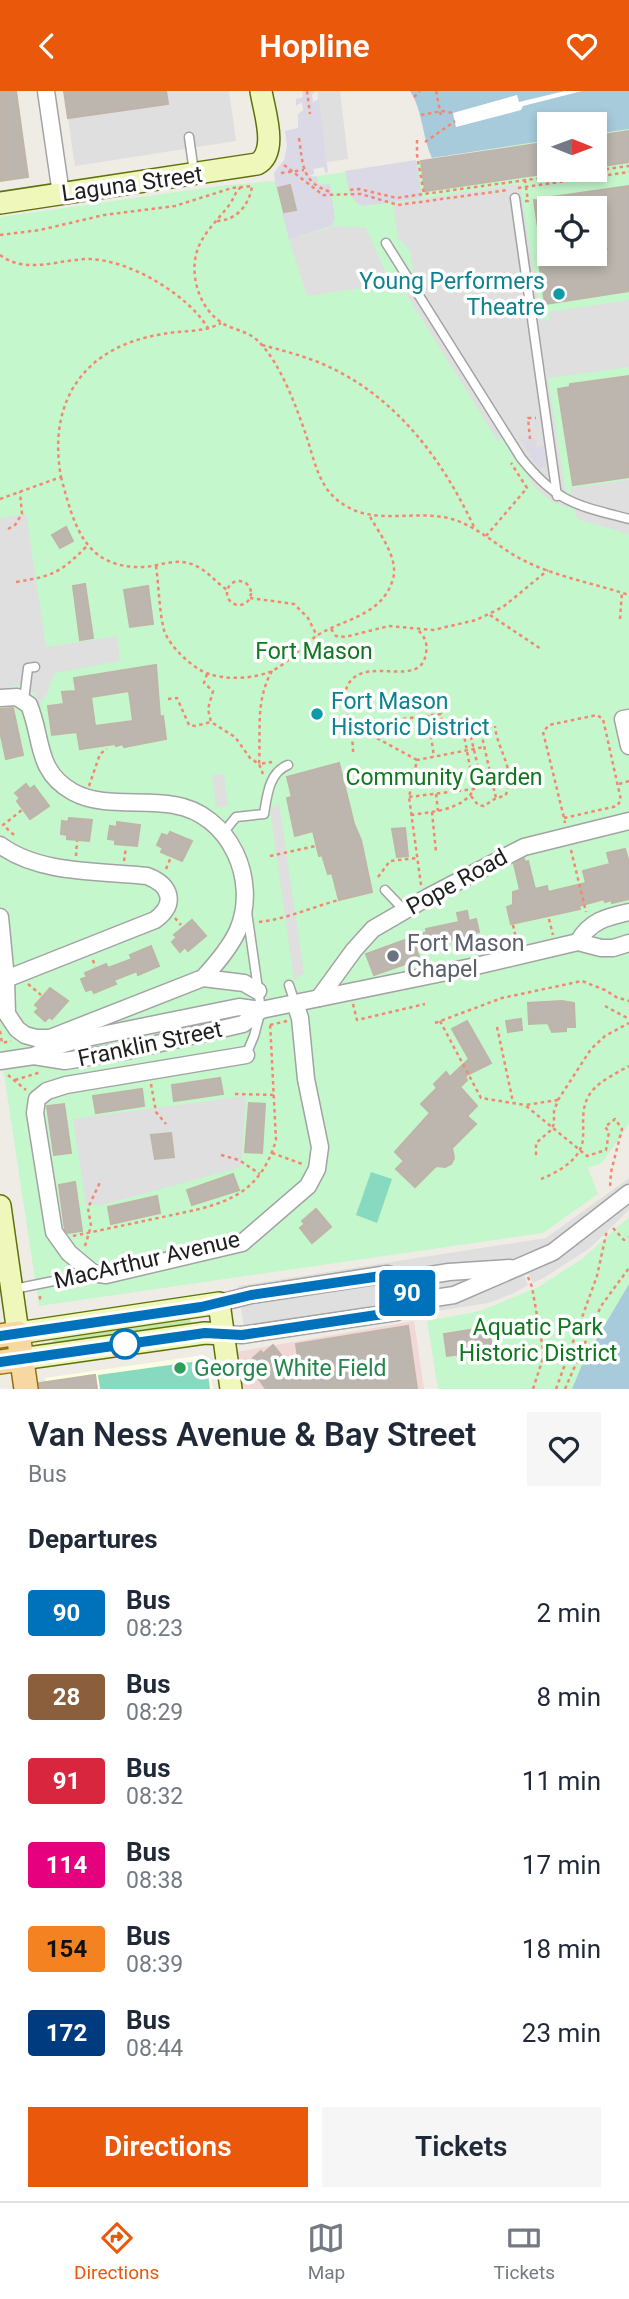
<!DOCTYPE html>
<style>
body{margin:0;font-family:Roboto,sans-serif;background:#f6f6f7;color:#1f2937;height:100vh;display:flex;flex-direction:column;font-size:26px;white-space:nowrap}
*{box-sizing:border-box;margin:0}
p{font-size:23px;color:#747a83}
.icon{flex:none;width:38px;height:38px;fill:none;stroke:currentColor;stroke-width:2;stroke-linecap:round;stroke-linejoin:round}
.map{position:relative;height:1298px;overflow:hidden}
.panel{display:flex;flex-direction:column;background:#fff;flex:1}
.panel>*{flex:none}
.badge{padding:0 14px;border-radius:5px;font-size:24px;line-height:46px}
.needle{width:46px;rotate:91deg}
.fabs{position:absolute;left:537px;top:21px;display:grid;gap:14px}
.fabs a{display:grid;place-items:center;width:70px;height:70px;border-radius:0px;background:#fff;box-shadow:0 4px 10px #0003;font-size:35px}
.map>.badge{position:absolute;translate:-50% -50%;box-shadow:0 0 0 4px #fff}
h2{padding:0 28px;font-size:26px;line-height:63px}
.round{display:grid;place-items:center;flex:none;width:74px;height:74px;border-radius:0px;background:#f6f6f7}
.summary{display:flex;align-items:center;justify-content:space-between;height:119px;padding:0 28px}
h1{font-size:33px;font-weight:600;line-height:52px}
.primary-button{display:flex;gap:14px;margin-top:auto;padding:14px 28px}
.primary-button a{flex:1;height:80px;border-radius:0px;background:#ea580c;color:#fff;font-size:28px;font-weight:600;line-height:80px;text-align:center}
.primary-button a+a{background:#f6f6f7;color:#1f2937}
ul{padding:0;list-style:none}
li{display:flex;align-items:center;gap:21px;height:84px;padding:0 28px}
li div{flex:1}
li b{display:block;font-size:26px}
li em{font-style:normal}
li .badge{min-width:77px;font-weight:700;text-align:center}
header{display:flex;justify-content:space-between;align-items:center;height:91px;padding:0 28px;background:#ea580c;color:#fff;font-size:32px;font-weight:600}
.tabs{display:flex;justify-content:space-around;align-items:center;height:98px;border-top:2px solid #e0e1e3;background:#fff;font-size:19px;color:#747a83}
.tabs a{display:grid;justify-items:center;gap:4px}
.tabs .selected{color:#ea580c}
.map>svg:first-child{display:block}
.commercial{fill:#efd8d5}
.education{fill:#fbfee0}
.grass{fill:#c5e7ad}
.park{fill:#c4f7cc;fill-rule:evenodd}
.pitch{fill:#87dac0}
.parking{fill:#dfdfdf}
.plaza{fill:#dad9e5}
.water{fill:#a7cbdb}
.pier{fill:#fff}
.building{fill:#bcb6af;stroke:#c0b4a8;stroke-width:2;fill-rule:evenodd}
.lines{fill:none;stroke-linecap:round;stroke-linejoin:round}
.lane-casing{stroke:#a3a3a3;stroke-width:11}
.street-casing{stroke:#a3a3a3;stroke-width:19}
.secondary-casing{stroke:#5f710a;stroke-width:24}
.primary-casing{stroke:#926e07;stroke-width:26}
.path{stroke:#f38872;stroke-width:2.5;stroke-dasharray:3.5 3.5;stroke-linecap:butt}
.lane{stroke:#fff;stroke-width:8}
.street{stroke:#fff;stroke-width:16}
.secondary{stroke:#eff7bb;stroke-width:21}
.primary{stroke:#f8d8a2;stroke-width:23}
.line-casing{stroke:#fff;stroke-width:16}
.line{stroke:#0072bc;stroke-width:10}
.culture-dot{fill:#0f9aa8;stroke:#fff;stroke-width:2.5}
.worship-dot{fill:#6b7280;stroke:#fff;stroke-width:2.5}
.stop-dot{fill:#fff;stroke:#0072bc;stroke-width:3.5}
.leisure-dot{fill:#2e9e5b;stroke:#fff;stroke-width:2.5}
.labels{text-anchor:middle;dominant-baseline:central;stroke-width:7;stroke-linejoin:round;paint-order:stroke}
.street-label{font-size:23px;fill:#1f1f1f;stroke:#fff}
.culture-label{font-size:23px;fill:#0d838f;stroke:#fff;text-anchor:end}
.park-label{font-size:23px;fill:#117821;stroke:#fff}
.worship-label{font-size:23px;fill:#5b616d;stroke:#fff;text-anchor:start}
.leisure-label{font-size:23px;fill:#27864d;stroke:#fff;text-anchor:start}
</style>
<header><svg class="icon" aria-label="back" viewBox="0 0 24 24"><path d="M15 5l-7 7 7 7"/></svg>Hopline<svg class="icon" aria-label="heart" viewBox="0 0 24 24"><path d="M12 20l-8-8c-3-5 5-10 8-4 3-6 11-1 8 4z"/></svg></header>
<div class="map">
<svg width="629" height="1298" viewBox="0 0 629 1298">
<rect width="100%" height="100%" fill="#efece5"/>
<path class="commercial" d="M414 1230 424 1298H242L236 1261Z"/>
<path class="education" d="M204 1264 208 1267 213 1298H47L45 1287Z"/>
<path class="grass" d="M183 1228H190L191 1232 53 1252 52 1246Z"/>
<g class="park">
<path d="M629 38V1033L602 1072 588 1077 598 1103 543 1142 39 1215 0 957V126L226 94C334 87 442 65 549 49L550 79H595V43ZM550 117H595V163H550Z"/>
<path d="M629 1126V1193L584 1269 572 1298H438L427 1230 480 1220 538 1196 582 1168Z"/>
</g>
<g class="pitch">
<path d="M371 1081 392 1088 377 1132 356 1124Z"/>
<path d="M206 1269 210 1298H100L98 1284Z"/>
</g>
<g class="parking">
<path d="M166 0H229L236 50 75 75 68 27 167 13Z"/>
<path d="M317 0H340L348 68 327 71Z"/>
<path d="M520 93 541 230 550 229 549 221 629 209V276L548 287 568 417 553 411 537 399 503 348 498 350 398 190 413 181 410 160 398 147 393 112Z"/>
<path d="M336 135 366 137 386 182 388 193 307 205 289 148Z"/>
<path d="M629 389V443L577 428 570 397Z"/>
<path d="M26 423 46 556 117 545 120 570 54 582 48 601 37 617 35 602 20 594 0 598V427Z"/>
<path d="M224 683 228 715 216 717 212 684Z"/>
<path d="M279 712 304 882 294 889 270 719Z"/>
<path d="M246 1005 241 1076 102 1114H86L73 1028Z"/>
<path d="M629 1087V1119L590 1157 545 1186 533 1192 529 1183 524 1185 528 1194 512 1203 488 1212 246 1250 238 1195 546 1147Z"/>
</g>
<g class="plaza">
<path d="M302 0H316L312 4 313 11 319 8 328 81 325 82 324 76 314 78V83L309 85 317 86 319 94 330 93 335 128 331 135 289 148 282 122 295 119 290 95 276 97 274 82 284 69 287 55 285 40 298 37V23L303 19 302 11 296 15V8L303 6Z"/>
<path d="M416 69 422 107 363 115 357 112 350 103 345 80Z"/>
<path d="M535 347 536 357 544 355 547 374 542 377H538L521 349Z"/>
</g>
<g class="water">
<path d="M410 0H629V38L595 43V33H550L549 49 432 67C422 45 423 20 410 0Z"/>
<path d="M629 1193V1298H572L584 1269Z"/>
</g>
<path class="pier" d="M565 0H582L523 15 521 19 456 36 453 22 517 4 519 11Z"/>
<g class="building">
<path d="M0 0H16L28 86 0 90Z"/>
<path d="M64 0H166L168 13 68 27Z"/>
<path d="M629 40V71L595 76V45Z"/>
<path d="M550 51V82L425 100 421 70Z"/>
<path d="M290 94 296 119 284 121 278 97Z"/>
<path d="M629 95V200L545 213 539 171H543L534 109 544 110V107ZM550 117H595V163L550 167Z"/>
<path d="M629 285V386L573 394 558 298 570 296V293Z"/>
<path d="M66 436 73 450 60 457 52 444Z"/>
<path d="M85 493 93 547 80 549 73 495Z"/>
<path d="M148 495 153 533 130 536 124 499Z"/>
<path d="M156 574 160 626 163 625 166 648 124 656 123 653 116 655 115 653 80 658 77 641 52 644 48 615 64 613 62 601 76 600 74 587ZM129 600 133 630 95 635 91 606Z"/>
<path d="M13 617 23 664 6 668 0 640V618Z"/>
<path d="M339 672 354 733 361 749 372 801 339 809 332 782 328 783 322 764 319 765 313 740 295 745 287 707 292 706 287 686Z"/>
<path d="M26 693 30 698 34 695 49 715 30 728 17 710 20 707 15 702Z"/>
<path d="M69 727 92 729 89 750 67 748V744L61 743 62 730 68 731Z"/>
<path d="M117 731 140 734 137 755 115 753V749L108 748 110 735 117 736Z"/>
<path d="M405 737 408 765 397 766 392 738Z"/>
<path d="M170 741 192 750 182 770 161 761 163 757 157 754 162 743 168 745Z"/>
<path d="M625 758 629 772V808L612 812V809L605 811 604 808 579 815 580 818 511 833 507 816 513 814V801L520 799 514 773 524 768 525 771 528 770 535 798 547 795 548 801 586 792 583 780 610 773 607 762Z"/>
<path d="M467 820 469 830 476 828 479 841 416 858 420 868 374 884 366 863 427 841 426 838 459 831 457 822Z"/>
<path d="M192 829 206 845 188 860 185 856 180 861 172 851 177 846 174 844Z"/>
<path d="M151 855 159 875 138 884 137 880 114 889 116 893 94 902 92 898 86 900 81 888 87 886 85 882 106 873 108 877 132 868 130 864Z"/>
<path d="M50 897 68 910 52 928 49 926 45 930 35 921 39 917 35 914Z"/>
<path d="M562 910 574 912 575 936H566V940L552 941 548 932 529 933 528 912Z"/>
<path d="M521 928 522 939 508 941 506 930Z"/>
<path d="M467 930 491 972 465 985 467 989 460 996 477 1015 467 1025 476 1033 452 1057 454 1067 451 1073 445 1076 436 1075 415 1096 396 1078 404 1070 395 1061 430 1022 421 1013 437 997 434 993 446 981 450 986 469 968 452 938Z"/>
<path d="M220 987 223 1003 174 1010 172 994Z"/>
<path d="M142 998 144 1015 96 1022 93 1005Z"/>
<path d="M249 1012 265 1013 262 1062 245 1061Z"/>
<path d="M64 1013 71 1062 54 1064 47 1015Z"/>
<path d="M171 1042 174 1066 155 1068 151 1044Z"/>
<path d="M233 1083 239 1099 192 1114 187 1099Z"/>
<path d="M75 1091 82 1140 68 1142 65 1139 59 1094Z"/>
<path d="M157 1105 160 1122 111 1133 108 1116Z"/>
<path d="M316 1118 331 1136 312 1152 300 1137 305 1133 302 1130Z"/>
<path d="M408 1235 417 1298H266L250 1275 256 1270 253 1267 261 1260 263 1263 273 1254 301 1289 296 1253Z"/>
<path d="M489 1236 492 1259 447 1265 444 1243Z"/>
<path d="M95 1284 97 1298H40L39 1292Z"/>
</g>
<g class="lines">
<defs>
<g id="lane">
<path d="M189 46 194 81"/>
<path d="M515 107 557 405"/>
<path d="M386 152 521 367C557 412 576 414 629 428"/>
<path d="M24 609 28 577 35 576"/>
<path d="M223 742 236 726 264 723C267 705 269 681 288 674"/>
<path d="M385 799 405 820"/>
<path d="M289 894 295 912"/>
<path d="M246 964 254 945 261 919 247 821"/>
<path d="M14 1198 93 1182"/>
</g>
<g id="street">
<path d="M46 0 61 103"/>
<path d="M0 607 17 606 29 614C43 647 35 680 73 701 102 717 142 708 174 714 230 723 259 789 238 839 230 857 216 873 203 887"/>
<path d="M629 627 623 628 629 655"/>
<path d="M0 754C39 783 99 780 147 785 171 794 177 813 155 829L6 888"/>
<path d="M0 826 6 888 7 923 17 938 25 944 36 947H50L203 887 244 892 258 900"/>
<path d="M578 851C590 830 606 826 629 821"/>
<path d="M319 907 354 859 373 838 428 806 524 756 629 730"/>
<path d="M246 964 66 994 47 1000 37 1008 35 1022 54 1141 69 1162 93 1182 106 1184 242 1152 308 1095 317 1078 320 1056 306 988 300 927 295 912"/>
<path d="M34 965 65 970 126 960 243 933 261 919"/>
<path d="M0 970 34 965 50 957 77 949 239 916 261 919 476 875 578 851 601 857H613L629 852"/>
<path d="M219 1212 251 1204 388 1183 405 1188 449 1181 510 1177"/>
<path d="M223 1243 242 1244 397 1221 408 1211 454 1204 553 1161 629 1102"/>
</g>
<g id="secondary">
<path d="M0 112 257 73C279 61 264 20 261 0"/>
<path d="M0 1115 18 1242 219 1212 231 1298"/>
<path d="M21 1268 205 1242 223 1243"/>
</g>
<g id="primary">
<path d="M0 1245 18 1242 26 1298"/>
<path d="M0 1271 21 1268"/>
</g>
</defs>
<use href="#lane" class="lane-casing"/>
<use href="#street" class="street-casing"/>
<use href="#secondary" class="secondary-casing"/>
<use href="#primary" class="primary-casing"/>
<g class="path">
<path d="M307 0 310 23"/>
<path d="M436 0 441 25"/>
<path d="M414 6 420 0"/>
<path d="M421 24 442 20 453 22"/>
<path d="M299 47C303 73 301 92 331 101"/>
<path d="M417 49V64L424 103 629 75"/>
<path d="M425 51 455 30"/>
<path d="M284 74 323 104 361 103 398 114 508 99"/>
<path d="M281 82 304 79"/>
<path d="M241 96C235 101 234 107 230 113 211 138 191 151 195 186 198 208 210 228 230 236 240 240 250 242 258 250 280 271 296 315 306 344 315 371 319 400 346 415 379 435 420 417 455 429 479 437 497 455 519 467 552 485 593 492 629 504"/>
<path d="M518 97 629 81"/>
<path d="M350 99 359 98 397 107 424 103"/>
<path d="M525 110H528L525 89"/>
<path d="M605 143 607 159"/>
<path d="M0 144 40 139 104 124 175 115 232 97 252 95C249 115 236 130 215 130"/>
<path d="M0 164C26 184 60 168 89 168 130 169 187 203 208 237"/>
<path d="M262 254C281 259 300 264 318 271 394 302 442 367 475 438"/>
<path d="M530 348 528 327H536"/>
<path d="M61 386C74 434 84 478 144 476 159 475 174 468 188 472 205 476 214 490 227 499"/>
<path d="M0 408 61 386C47 309 85 255 163 243 182 239 204 242 221 232"/>
<path d="M8 438 15 434 22 423 20 401"/>
<path d="M486 445 527 397 511 372"/>
<path d="M156 475C159 496 159 519 164 539 169 555 193 578 209 583 227 589 254 588 272 580 292 570 304 551 323 541 350 527 383 522 393 488 399 467 379 442 369 424"/>
<circle cx="239" cy="502" r="12"/>
<path d="M16 491C53 485 60 482 87 455"/>
<path d="M250 507 294 513 308 527 317 545"/>
<path d="M490 524 541 558"/>
<path d="M620 528 622 501"/>
<path d="M331 538 336 545 345 546 389 535 433 539 476 529 503 516 548 479"/>
<path d="M272 580C255 610 261 640 259 673L272 671"/>
<path d="M207 583 204 592 213 600 208 618 211 631 235 646 250 667 259 673 263 683"/>
<path d="M168 608 177 607 189 634 195 635 211 631"/>
<path d="M428 624 434 666"/>
<path d="M466 625 478 676"/>
<path d="M478 628 496 707"/>
<path d="M353 661C354 640 337 611 349 592 368 564 421 599 426 562 428 551 424 545 417 538"/>
<path d="M619 693 629 690"/>
<path d="M89 695 100 663 107 658"/>
<path d="M436 703 438 720"/>
<path d="M471 705 478 714 484 715 496 707 505 705C518 682 497 659 495 635"/>
<path d="M409 706 474 698"/>
<path d="M432 721 436 761"/>
<path d="M411 724C431 721 464 719 474 698L462 633 443 635 441 623 394 629V633L373 639V645L417 669"/>
<path d="M564 727 617 715 621 709 603 628 597 624 549 634 543 641 544 645 564 727 565 732"/>
<path d="M14 744 3 734 22 719"/>
<path d="M571 759 586 821"/>
<path d="M76 765 77 750"/>
<path d="M270 765 316 755"/>
<path d="M124 770 126 756"/>
<path d="M166 778 171 766"/>
<path d="M378 786 390 770 417 767"/>
<path d="M421 794 409 706 417 669 484 656"/>
<path d="M175 827 181 834"/>
<path d="M549 828 553 844"/>
<path d="M259 831C287 828 312 816 339 809"/>
<path d="M513 834 517 852"/>
<path d="M93 869 95 876"/>
<path d="M28 893 41 904"/>
<path d="M353 913 357 929 425 913"/>
<path d="M605 915 629 928"/>
<path d="M440 930 481 1007 525 1014"/>
<path d="M435 932 502 907 582 890 605 899 616 906 629 910"/>
<path d="M270 934 287 930"/>
<path d="M497 936 513 1011"/>
<path d="M0 940 2 952 11 950"/>
<path d="M8 984 26 999"/>
<path d="M15 989 41 981"/>
<path d="M151 993 156 1021 166 1033"/>
<path d="M235 1003 275 1004"/>
<path d="M558 1009 525 1014 587 1065 606 1059 609 1041 605 1036 615 1028 622 1038 611 1081 610 1097"/>
<path d="M272 1062 305 1074"/>
<path d="M221 1064 239 1069 260 1083"/>
<path d="M536 1064V1052L550 1040 554 1033V1020L558 1009 591 958 605 945 629 932"/>
<path d="M541 1088C558 1081 581 1069 583 1048 584 1031 580 1015 592 1000 601 989 617 982 629 975"/>
<path d="M613 1137 624 1149 628 1146"/>
<path d="M73 1145C101 1139 130 1133 158 1127 212 1115 258 1112 276 1049L270 931"/>
<path d="M85 1155 91 1135 88 1117 101 1089"/>
<path d="M528 1186 532 1196 544 1264 533 1298"/>
<path d="M40 1205V1209"/>
<path d="M556 1298 597 1185 607 1139"/>
<path d="M565 1298 601 1215 629 1177"/>
</g>
<use href="#lane" class="lane"/>
<use href="#street" class="street"/>
<use href="#secondary" class="secondary"/>
<use href="#primary" class="primary"/>
</g>
<g class="lines">
<defs>
<path id="line" d="M0 1245 201 1216 251 1204 388 1184 405 1188 408 1211 397 1221 242 1244 205 1242 0 1271"/>
</defs>
<use href="#line" class="line-casing"/>
<use href="#line" class="line"/>
</g>
<g class="culture-dot">
<circle cx="559" cy="203" r="7"/>
<circle cx="317" cy="623" r="7"/>
</g>
<circle class="worship-dot" cx="393" cy="865" r="7"/>
<circle class="stop-dot" cx="125" cy="1253" r="14"/>
<circle class="leisure-dot" cx="180" cy="1277" r="7"/>
<g class="labels">
<g class="street-label">
<text transform="translate(132 93) rotate(-8)">Laguna Street</text>
<text transform="translate(457 791) rotate(-29)">Pope Road</text>
<text transform="translate(150 953) rotate(-12)">Franklin Street</text>
<text transform="translate(147 1169) rotate(-13)">MacArthur Avenue</text>
</g>
<g class="culture-label">
<text x="545" y="190">Young Performers<tspan x="545" dy="26">Theatre</tspan></text>
<text x="331" y="610" text-anchor="start">Fort Mason<tspan x="331" dy="26">Historic District</tspan></text>
</g>
<g class="park-label">
<text x="314" y="560">Fort Mason</text>
<text x="444" y="686">Community Garden</text>
<text x="538" y="1236">Aquatic Park<tspan x="538" dy="26">Historic District</tspan></text>
</g>
<g class="worship-label">
<text x="407" y="852">Fort Mason<tspan x="407" dy="26">Chapel</tspan></text>
</g>
<g class="leisure-label">
<text x="194" y="1277">George White Field</text>
</g>
</g>
</svg>
<div class="fabs">
<a><svg class="needle" viewBox="-14 -14 28 28"><path d="M0-13l5 13h-10z" fill="#e53935"/><path d="M0 13l5-13h-10z" fill="#747a83"/></svg></a>
<a><svg class="icon" aria-label="locate" viewBox="0 0 24 24"><circle cx="12" cy="12" r="6"/><path d="M12 2v4M12 18v4M2 12h4M18 12h4"/></svg></a>
</div>
<b class="badge" style="left:407px;top:1202px;background:#0072bc;color:#fff">90</b>
</div>
<section class="panel">
<div class="summary"><div><h1>Van Ness Avenue &amp; Bay Street</h1><p>Bus</p></div><a class="round"><svg class="icon" aria-label="heart" viewBox="0 0 24 24"><path d="M12 20l-8-8c-3-5 5-10 8-4 3-6 11-1 8 4z"/></svg></a></div>
<h2>Departures</h2>
<ul>
<li><span class="badge" style="background:#0072bc;color:#fff">90</span><div><b>Bus</b><p>08:23</p></div><em>2 min</em></li>
<li><span class="badge" style="background:#8b5e3c;color:#fff">28</span><div><b>Bus</b><p>08:29</p></div><em>8 min</em></li>
<li><span class="badge" style="background:#d7263d;color:#fff">91</span><div><b>Bus</b><p>08:32</p></div><em>11 min</em></li>
<li><span class="badge" style="background:#e6007e;color:#fff">114</span><div><b>Bus</b><p>08:38</p></div><em>17 min</em></li>
<li><span class="badge" style="background:#f58220;color:#111">154</span><div><b>Bus</b><p>08:39</p></div><em>18 min</em></li>
<li><span class="badge" style="background:#003b80;color:#fff">172</span><div><b>Bus</b><p>08:44</p></div><em>23 min</em></li>
</ul>
<div class="primary-button"><a>Directions</a><a>Tickets</a></div>
</section>
<nav class="tabs">
<a class="selected"><svg class="icon" aria-label="directions" viewBox="0 0 24 24"><path d="M12 3l9 9-9 9-9-9zM9 14v-3h6M13 9l2 2-2 2"/></svg>Directions</a>
<a><svg class="icon" aria-label="map" viewBox="0 0 24 24"><path d="M3 6l6-2 6 2 6-2v14l-6 2-6-2-6 2zM9 4v14M15 6v14"/></svg>Map</a>
<a><svg class="icon" aria-label="tickets" viewBox="0 0 24 24"><path d="M3 7h18v10H3zM15 7v10"/></svg>Tickets</a>
</nav>
